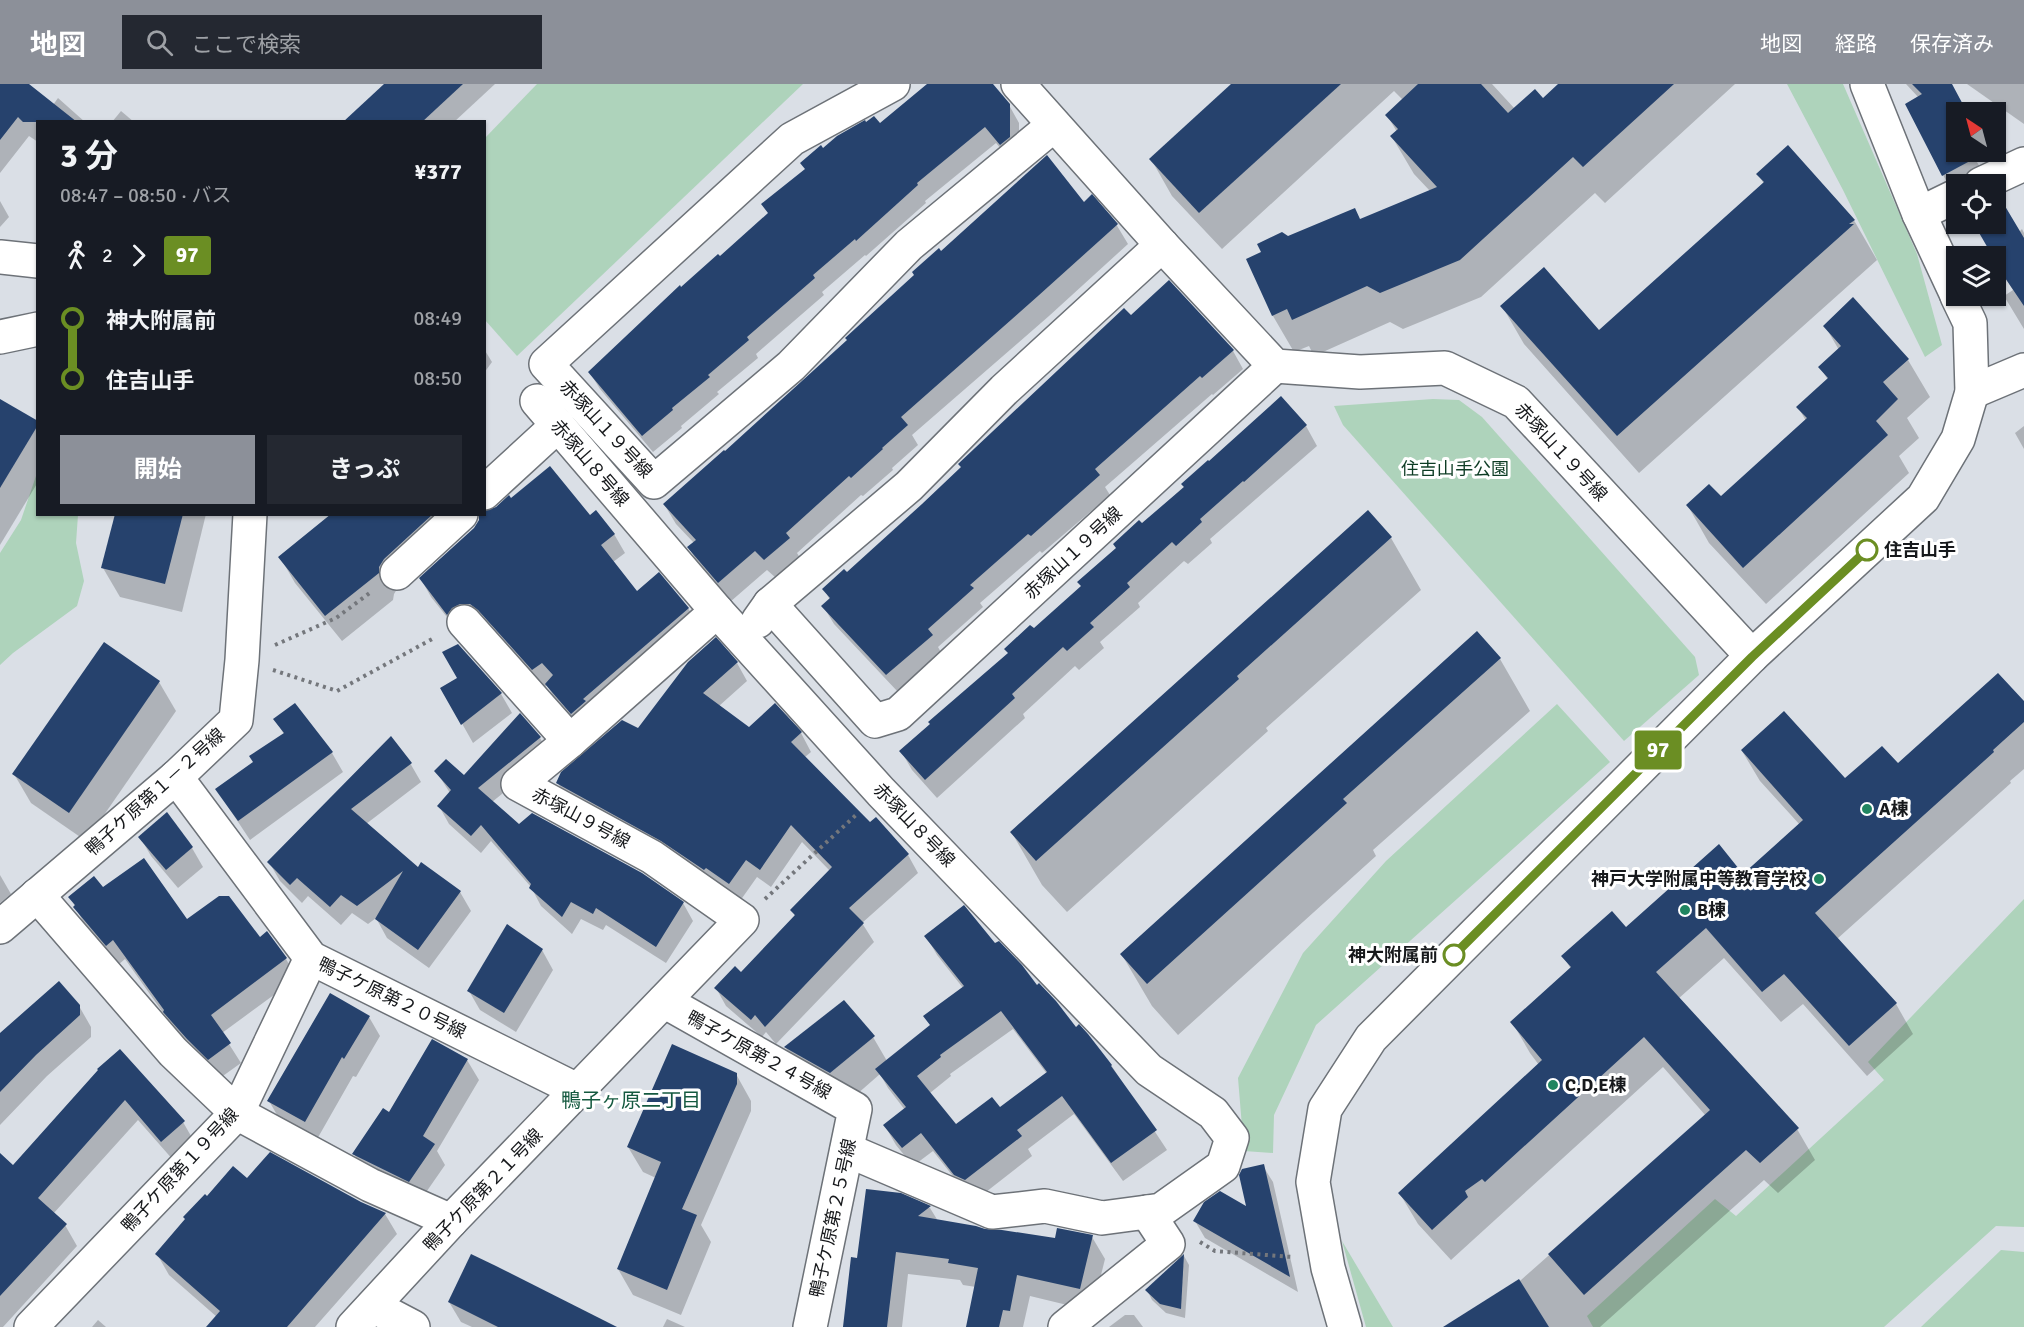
<!DOCTYPE html>
<html lang="ja">
<meta charset="utf-8">
<style>
body{margin:0;font-family:Signika,"Noto Sans JP",sans-serif;background:#242831;color:#f1f3f6;height:100vh;display:flex;flex-direction:column;font-size:22px;white-space:nowrap}
*{box-sizing:border-box;margin:0}
p{font-size:20px;color:#9ea1a6}
.icon{flex:none;width:33px;height:33px;fill:none;stroke:currentColor;stroke-width:2;stroke-linecap:round;stroke-linejoin:round}
.map{position:relative;flex:1;overflow:hidden}
.details{position:absolute;left:36px;top:36px;width:450px;height:396px;display:flex;flex-direction:column;background:#171b24;border-radius:0px;box-shadow:0 2px 4px #0004}
.details>*{flex:none}
.badge{padding:0 12px;border-radius:4px;font-size:21px;line-height:39px}
.needle{width:39px;rotate:324deg}
.controls{position:absolute;left:1946px;top:18px;display:grid;gap:12px}
.controls a{display:grid;place-items:center;width:60px;height:60px;border-radius:0px;background:#171b24;box-shadow:0 2px 4px #0004;font-size:30px}
.map>.badge{position:absolute;translate:-50% -50%;box-shadow:0 0 0 3px #fff}
.legs{display:flex;align-items:center;gap:9px;height:66px;padding:0 24px;font-size:20px}
.legs p{margin-inline-start:auto}
.overview{display:flex;align-items:center;justify-content:space-between;height:102px;padding:0 24px}
h1{font-size:33px;font-weight:700;line-height:45px}
.button{display:flex;gap:12px;margin-top:auto;padding:12px 24px}
.button a{flex:1;height:69px;border-radius:0px;background:#8c9099;color:#fff;font-size:24px;font-weight:700;line-height:69px;text-align:center}
.button a+a{background:#242831;color:#f1f3f6}
ul{padding:0 24px;list-style:none}
li{display:flex;align-items:center;gap:21px;height:60px;font-size:22px}
li i{display:grid;place-items:center;width:9px;height:100%;margin:0 8px;background:currentColor}
li i::after{content:'';width:15px;height:15px;margin:-8px;border:4px solid;border-radius:50%;background:#171b24}
li p{margin-inline-start:auto}
li:first-child i{background:linear-gradient(#0000 50%,currentColor 0)}
li:last-child i{background:linear-gradient(currentColor 50%,#0000 0)}
header{display:flex;align-items:center;gap:36px;box-sizing:border-box;height:84px;padding:0 30px;background:#8c9099;color:#fff}
header strong{font-size:28px}
nav{display:flex;gap:33px;margin-inline-start:auto;font-size:21px}
.search{width:420px;height:54px;background:#242831;display:flex;align-items:center;gap:15px;box-sizing:border-box;padding:0 21px;border-radius:0px;color:#9ea1a6;font-size:22px}
.map>svg:first-child{display:block}
.green{fill:#aed3bb}
.shadow{fill:#0003;fill-rule:evenodd}
.building{fill:#26426d;fill-rule:evenodd}
.lines{fill:none;stroke-linecap:round;stroke-linejoin:round}
.minor-casing{stroke:#6d7278;stroke-width:36}
.path{stroke:#74777c;stroke-width:4;stroke-dasharray:3 4.5;stroke-linecap:butt}
.minor{stroke:#fff;stroke-width:33}
.line-1-casing{stroke:#fff;stroke-width:14}
.line-1{stroke:#6b8e23;stroke-width:9}
.stop-1-dot{fill:#fff;stroke:#6b8e23;stroke-width:3}
.poi-dot{fill:#208560;stroke:#fff;stroke-width:2}
.labels{text-anchor:middle;dominant-baseline:central;stroke-width:6;stroke-linejoin:round;paint-order:stroke}
.street-label{font-size:18px;fill:#17191c;stroke:#fff}
.park-label{font-size:18px;fill:#0d3c24;stroke:#fff}
.stop-label{font-size:18px;font-weight:bold;fill:#17191c;stroke:#fff;text-anchor:start}
.poi-label{font-size:18px;font-weight:bold;fill:#17191c;stroke:#fff;text-anchor:start}
.neighbourhood-label{font-size:20px;fill:#14593f;stroke:#fff}
</style>
<header>
<strong>地図</strong>
<div class="search"><svg class="icon" aria-label="search" viewBox="0 0 24 24"><circle cx="10" cy="10" r="6"/><path d="M15 15l6 6"/></svg>ここで検索</div>
<nav><a>地図</a><a>経路</a><a>保存済み</a></nav>
</header>
<div class="map">
<svg width="2024" height="1243" viewBox="0 0 2024 1243">
<rect width="100%" height="100%" fill="#dadfe6"/>
<g class="green">
<path d="M537 0H803L517 272 485 236V54Z"/>
<path d="M1787 0H1843L1917 170 1942 261 1925 273 1843 106Z"/>
<path d="M1433 315 1459 316 1482 333 1695 573 1699 591 1624 657 1343 341 1334 322Z"/>
<path d="M37 389 38 430 78 431 76 459 84 497 77 522 13 569 0 581V469L21 436Z"/>
<path d="M1557 620 1610 678 1316 941 1274 1031 1273 1069 1244 1067 1238 994 1303 869 1386 777Z"/>
<path d="M2024 815V1143L1996 1142 1884 1243H1593L1587 1232 1715 1115 1736 1132 1884 996 1868 978Z"/>
<path d="M1342 1157 1393 1243H1366Z"/>
<path d="M2001 1166 2024 1168V1243H1921Z"/>
</g>
<g class="shadow">
<path d="M0 0H26L53 21 58 14 85 38H38V58L29 52 0 89Z"/>
<path d="M386 0H495L454 38H344Z"/>
<path d="M930 0H991L1009 21 1019 39V70L1011 77 996 59 925 117 926 119 866 172 865 171 822 208 824 211 756 270 758 274 717 308 719 310 681 342 682 344 653 368 600 305 590 289 681 205 720 174 769 130 823 66 880 41Z"/>
<path d="M1233 0H1492L1515 25 1543 16 1561 0H1735L1605 119 1595 109 1481 213 1403 245 1390 238 1314 272 1309 262 1294 268 1273 232 1248 176 1288 154 1360 136 1430 107 1414 90 1392 53 1397 48 1387 31 1403 16 1394 7 1222 165 1172 112 1151 75Z"/>
<path d="M1906 0H1951L1966 28H1963L1937 9 1956 41V68H1971L1990 100 1954 110 1943 91 1919 14Z"/>
<path d="M1967 0H2024V40Z"/>
<path d="M121 27 134 38H112Z"/>
<path d="M1788 64 1855 138 1877 176 1639 389 1524 260 1502 222 1599 248 1764 100 1758 90Z"/>
<path d="M1995 116 2019 148 2022 145 2024 149V245L2004 212 2013 206 1995 178V172H1992L1989 168 1991 166 1976 140H1995Z"/>
<path d="M0 117 9 133 0 143Z"/>
<path d="M1083 120 1116 140 1128 160 1049 232 912 351 918 361 892 384 893 386 863 412 861 411 797 469 800 474 776 494 767 486 730 518 700 483 689 464 694 459 676 440 664 420 724 370 849 257 941 169Z"/>
<path d="M1131 233 1233 267 1243 285 1213 311 1212 310 1105 403 1110 411 1042 469 1040 467 980 519 983 523 938 563 942 570 898 608 834 540 823 522 830 516 824 505 847 490Z"/>
<path d="M1825 242 1908 276 1930 313 1907 334 1919 354 1899 372 1909 389 1766 520 1709 459 1688 422 1720 415 1806 337 1798 323 1828 296 1820 283 1839 266Z"/>
<path d="M484 265 492 278 484 289Z"/>
<path d="M1281 314 1306 342 1317 362 1210 455 1212 459 1188 480 1184 477 1138 519 1140 523 1100 558 1104 564 1079 586 1075 582 1023 630 1025 634 937 714 912 686 901 667 1082 503 1142 441Z"/>
<path d="M0 317 38 339V398L0 461Z"/>
<path d="M2024 342V365L2015 349Z"/>
<path d="M511 416 589 433 614 450 625 469 613 478 636 509 688 524 699 543 582 647 557 619 547 601 544 604 458 547 431 513 421 495 475 445 484 430Z"/>
<path d="M116 430H206L182 528 120 513 103 484Z"/>
<path d="M333 430H454L399 502 394 510 393 516 342 557 295 499 280 473Z"/>
<path d="M1391 454 1421 506 1266 644 1268 647 1067 828 1042 801 1012 749Z"/>
<path d="M458 561 501 610 512 629 473 659 442 604 459 595Z"/>
<path d="M1500 575 1530 627 1373 766 1376 772 1178 951 1152 922 1122 871Z"/>
<path d="M737 579 747 597 719 622 749 644 775 621 801 649 811 668 805 673 870 740 876 735 908 771 918 789 862 839 874 858 776 960 766 948 762 953 726 922 716 904 742 890 795 832 792 826 830 787 802 758 771 803 757 793 740 817 568 718 558 699Z"/>
<path d="M159 598 176 627 86 757 31 719 14 690Z"/>
<path d="M2024 620V685L2010 697 2011 699 1837 855 1896 920 1913 950 1867 992 1803 920 1781 938 1724 874 1678 915 1797 1045 1815 1076 1778 1109 1764 1096 1600 1243H1445L1521 1196 1706 1032 1663 983 1451 1176 1418 1140 1400 1110 1539 981 1530 969 1512 938 1571 885 1563 872 1743 792 1800 741 1760 697 1742 667 1845 697 1898 681Z"/>
<path d="M520 631 540 654 550 671 492 718 519 742 683 819 693 837 666 879 606 841 603 846 581 835 572 850 541 822 531 803 491 757 481 769 449 740 439 722 450 709 436 687 464 693Z"/>
<path d="M275 636 332 669 343 688 250 756 217 706 255 679 284 650Z"/>
<path d="M410 679 421 698 366 740 418 785 460 808 471 827 429 884 387 854 376 834 368 840 352 829 341 841 308 812 302 819 280 797 269 778Z"/>
<path d="M140 753 192 764 203 783 178 804 151 772Z"/>
<path d="M0 791 11 810 0 819Z"/>
<path d="M103 805 187 837 260 855 286 875 297 894 222 949 241 979 220 994 176 947 125 875 118 881 86 843 70 813Z"/>
<path d="M926 852 995 861 1111 981 1167 1066 1123 1097 1074 1030 1028 1065 1032 1072 977 1115 967 1110 933 1067 913 1082 896 1061 885 1042 905 1026 888 1004 880 990 848 1018 803 992 786 964 873 953 887 977 931 942 925 932 963 904 937 871ZM1013 945 1047 990 1000 1025 956 1043 930 1009 951 992 950 990Z"/>
<path d="M542 866 553 886 516 948 480 926 469 907Z"/>
<path d="M79 922 91 943V953L47 992 0 1041V951Z"/>
<path d="M369 933 380 952 356 993 353 992 316 1057 280 1036 269 1017Z"/>
<path d="M467 976 479 996 437 1067 445 1081 420 1117 365 1089 354 1070 389 1030Z"/>
<path d="M100 987 183 1038 195 1059 174 1077 138 1036 53 1130 65 1141 77 1162 3 1243H0V1071L13 1083Z"/>
<path d="M736 990 751 1017V1027L701 1141 711 1158 681 1231 633 1211 618 1185 656 1094 643 1088 628 1063Z"/>
<path d="M1263 1082 1273 1098 1298 1208 1205 1154 1195 1137 1248 1125Z"/>
<path d="M247 1096 360 1119 385 1130 397 1150 315 1243H213L217 1233 169 1191 157 1170 207 1114Z"/>
<path d="M900 1111 930 1124 938 1137 985 1147 1056 1156 1092 1153 1105 1175 1092 1227 1030 1212 1023 1243H967L976 1203 963 1201 960 1196 908 1190 902 1243H844L858 1176Z"/>
<path d="M1184 1172 1189 1181 1185 1234 1166 1229 1152 1216 1147 1206Z"/>
<path d="M449 1218 596 1243H472L461 1238Z"/>
<path d="M1125 1231H1134L1143 1243H1109Z"/>
<path d="M667 1235 685 1243H663Z"/>
<path d="M98 1236 106 1243H92Z"/>
</g>
<g class="building">
<path d="M0 0H29L77 38H23L18 33 0 56Z"/>
<path d="M384 0H463L422 38H343Z"/>
<path d="M927 0H993L1010 20V53L1000 61 985 43 917 99 918 101 856 157 855 155 813 191 815 194 747 253 749 256 708 291 710 293 672 324 673 326 642 352 588 288 680 201 681 203 718 170 720 172 768 129 761 120 805 85 800 79 821 61 823 64 837 52 865 36 866 38 874 32 880 39Z"/>
<path d="M1231 0H1341L1199 129 1149 75Z"/>
<path d="M1418 0H1481L1508 29 1535 5 1543 14 1558 0H1674L1583 83 1573 73 1460 176 1380 209 1367 202 1292 236 1287 225 1272 232 1246 175 1261 168 1257 160 1282 148 1288 152 1355 124 1360 135 1437 103 1390 52 1398 45 1385 31Z"/>
<path d="M1912 0H1952L1967 28H1956V68H1983V70L1942 92 1905 20 1922 10Z"/>
<path d="M1788 61 1855 136 1849 140H1854L1617 352 1500 222 1544 183 1599 246 1764 98 1756 90Z"/>
<path d="M1047 71 1084 118 1092 110 1118 140 1038 212 901 333 908 341 882 364 883 365 851 394 849 392 786 449 790 454 764 476 755 467 718 499 687 463 696 456 663 420 724 366 725 367 847 256 845 254 914 191 912 188 939 164 941 167Z"/>
<path d="M1999 112 2024 154V222L1995 179V172H1991L1987 167 1989 166 1974 140H1995V114Z"/>
<path d="M1169 196 1234 266 1202 294 1200 292 1095 385 1100 391 1031 452 1028 450 970 501 974 504 928 545 933 551 886 591 821 522 830 514 822 505 844 485 847 488 922 420 961 383 958 380 1124 224 1131 231Z"/>
<path d="M1853 213 1909 275 1883 298 1898 315 1876 337 1888 351 1743 484 1686 421 1709 400 1721 412 1807 334 1796 323 1828 294 1818 283 1841 262 1823 242Z"/>
<path d="M1281 312 1307 341 1244 398 1243 397 1200 435 1202 438 1176 462 1172 458 1127 499 1130 503 1090 539 1094 543 1067 567 1063 563 1012 610 1015 614 925 696 899 667 930 640 928 638 1008 569 1004 565 1030 541 1034 544 1081 502 1077 498 1116 464 1113 460 1139 436 1142 439 1184 403 1181 400 1208 376 1209 377Z"/>
<path d="M0 315 38 337V341L0 404Z"/>
<path d="M550 382 590 431 596 426 615 450 601 461 637 507 659 488 689 524 583 615 586 617 571 630 545 600 553 591 542 579 532 586 478 526 470 520H460L452 524 447 531 419 494 474 444 479 436V430H484V427L496 423 509 411 511 414Z"/>
<path d="M1368 426 1392 453 1237 592 1239 595 1036 777 1010 748Z"/>
<path d="M115 430H183L165 500 101 484Z"/>
<path d="M331 430H433L384 475 379 483V489L325 532 278 473Z"/>
<path d="M1477 547 1501 574 1343 715 1347 719 1147 900 1120 870Z"/>
<path d="M716 553 738 578 703 609 749 643 775 619 802 648 791 658 870 738 876 733 909 770 849 824 864 839 765 943 755 931 751 936 714 904 735 882 741 888 795 831 790 826 832 783 791 741 760 786 746 776 729 800 706 784 704 786 661 757 556 699 561 688 622 636 638 644 688 578Z"/>
<path d="M104 558 160 597 69 729 12 690Z"/>
<path d="M458 560 502 609 461 641 440 604 457 594 442 568Z"/>
<path d="M1998 589 2024 617V638L1993 666 1994 668 1815 829 1897 919 1849 962 1784 890 1762 908 1706 844 1656 888 1799 1044 1760 1079 1746 1066 1584 1211 1548 1170 1710 1026 1644 953 1485 1098 1482 1095 1465 1107 1468 1113 1432 1146 1398 1109 1542 976 1510 938 1571 883 1561 872 1612 827 1626 843 1719 760 1743 790 1803 736 1741 666 1784 627 1845 694 1882 662 1898 679Z"/>
<path d="M295 619 333 668 238 737 215 705 253 678 249 672 284 649 273 635Z"/>
<path d="M520 629 541 653 478 704 519 740 532 729 642 789 684 818 656 863 596 824 593 830 571 818 562 833 529 804 531 800 481 741 471 752 437 722 451 706 434 687 446 675 464 691Z"/>
<path d="M391 652 412 679 351 725 418 783 421 778 461 807 418 866 375 835 403 787 357 822 341 811 330 823 297 794 290 801 267 778Z"/>
<path d="M167 728 193 763 166 786 138 753Z"/>
<path d="M144 774 187 835 219 812H229L260 853 267 847 287 874 211 931 231 959 208 976 187 955 163 928 164 926 113 856 106 862 73 823 75 821 68 813 94 792 103 803Z"/>
<path d="M964 821 995 859 999 857 1022 881 1037 901 1039 899 1056 917 1076 943 1079 940 1088 950 1112 981 1111 982 1157 1046 1111 1079 1062 1012 1017 1046 1022 1052 965 1096 954 1091 921 1049 902 1064 883 1041 906 1023 875 985 930 941 923 932 964 902 924 852ZM1001 927 1047 988 1000 1023 992 1013 956 1040 917 992 941 973 940 971Z"/>
<path d="M507 840 543 865 504 929 467 907Z"/>
<path d="M59 897 80 921V931L36 971 0 1008V949Z"/>
<path d="M330 909 370 932 344 975 342 973 305 1038 267 1017Z"/>
<path d="M844 916 875 952 830 989 784 963Z"/>
<path d="M432 955 468 975 423 1052 435 1060 409 1098 352 1070 383 1024 389 1028Z"/>
<path d="M672 960 737 989V1000L682 1125 697 1131 667 1206 617 1185 661 1078 627 1063Z"/>
<path d="M120 965 185 1037 161 1058 125 1016 38 1114 67 1140 0 1212V1069L13 1081 98 986 97 985Z"/>
<path d="M270 1068 361 1118 386 1129 287 1243H206L220 1227 155 1170 185 1135 183 1133 205 1110 207 1112 233 1082 247 1094Z"/>
<path d="M1264 1080 1290 1193 1193 1137 1204 1118 1220 1107 1246 1122 1239 1091 1242 1085Z"/>
<path d="M866 1105 901 1109 931 1122 918 1132 976 1142 985 1145 1002 1146 1055 1154 1057 1144 1093 1151 1080 1205 1017 1191 1010 1227 1003 1226 999 1243H966L978 1184 948 1179 949 1175 896 1168 887 1243H843L851 1173 857 1174Z"/>
<path d="M471 1170 496 1182 617 1243H498L448 1218Z"/>
<path d="M1184 1170 1181 1225 1160 1220 1145 1206Z"/>
<path d="M1519 1195 1549 1243H1443Z"/>
</g>
<g class="lines">
<defs>
<g id="minor">
<path d="M893 0 792 55 546 280 654 398 791 282 909 161 1054 41"/>
<path d="M1018 0 1162 161 1275 282 1360 288 1445 284 1516 318 1752 572"/>
<path d="M1867 0 1919 130 1956 209"/>
<path d="M1981 100 2024 80"/>
<path d="M1919 130 1956 112"/>
<path d="M0 173 38 177"/>
<path d="M0 253 38 245"/>
<path d="M1972 308 2024 286"/>
<path d="M537 317 717 527 881 708 1149 986 1213 1029 1232 1054 1223 1082 1161 1126 1147 1128"/>
<path d="M484 409 558 341"/>
<path d="M397 489 461 430"/>
<path d="M770 520 875 637 898 630 1275 282"/>
<path d="M758 537 770 520 909 402 1004 306 1162 161"/>
<path d="M464 538 570 657"/>
<path d="M176 693 311 874 579 1007"/>
<path d="M37 811 173 968 237 1029 370 1101 451 1137"/>
<path d="M0 843 176 693 236 636 242 576 250 430"/>
<path d="M664 917 855 1025 810 1243"/>
<path d="M847 1066 992 1128 1045 1122 1102 1134 1147 1128 1168 1160 1065 1243"/>
<path d="M373 1222 413 1243"/>
<path d="M31 1243 237 1029 311 874"/>
<path d="M353 1243 451 1137 742 836 652 773 518 700 570 657 717 527"/>
<path d="M1345 1243 1328 1184 1313 1098 1325 1025 1371 954 1752 572 1923 414 1958 355 1972 308 1970 239 1957 212"/>
</g>
</defs>
<use href="#minor" class="minor-casing"/>
<g class="path">
<path d="M275 561 336 534 371 508"/>
<path d="M273 586 337 607 434 554"/>
<path d="M765 815 856 731"/>
<path d="M1200 1158 1215 1167 1292 1173"/>
</g>
<use href="#minor" class="minor"/>
</g>
<g class="lines">
<defs>
<path id="line-1" d="M1454 871 1752 573 1867 466"/>
</defs>
<use href="#line-1" class="line-1-casing"/>
<use href="#line-1" class="line-1"/>
</g>
<g class="stop-1-dot">
<circle cx="1867" cy="466" r="10"/>
<circle cx="1454" cy="871" r="10"/>
</g>
<g class="poi-dot">
<circle cx="1867" cy="725" r="6"/>
<circle cx="1819" cy="795" r="6"/>
<circle cx="1685" cy="826" r="6"/>
<circle cx="1553" cy="1001" r="6"/>
</g>
<g class="labels">
<g class="street-label">
<text transform="translate(606 345) rotate(47)">赤塚山１９号線</text>
<text transform="translate(1561 368) rotate(47)">赤塚山１９号線</text>
<text transform="translate(590 379) rotate(49)">赤塚山８号線</text>
<text transform="translate(1073 469) rotate(-43)">赤塚山１９号線</text>
<text transform="translate(155 708) rotate(-42)">鴨子ケ原第１－２号線</text>
<text transform="translate(581 734) rotate(28)">赤塚山９号線</text>
<text transform="translate(914 741) rotate(46)">赤塚山８号線</text>
<text transform="translate(392 914) rotate(26)">鴨子ケ原第２０号線</text>
<text transform="translate(759 971) rotate(29)">鴨子ケ原第２４号線</text>
<text transform="translate(180 1086) rotate(-47)">鴨子ケ原第１９号線</text>
<text transform="translate(483 1106) rotate(-46)">鴨子ケ原第２１号線</text>
<text transform="translate(833 1134) rotate(-78)">鴨子ケ原第２５号線</text>
</g>
<g class="park-label">
<text x="1455" y="385">住吉山手公園</text>
</g>
<g class="stop-label">
<text x="1884" y="466">住吉山手</text>
<text x="1438" y="871" text-anchor="end">神大附属前</text>
</g>
<g class="poi-label">
<text x="1879" y="725">A棟</text>
<text x="1807" y="795" text-anchor="end">神戸大学附属中等教育学校</text>
<text x="1697" y="826">B棟</text>
<text x="1565" y="1001">C,D,E棟</text>
</g>
<g class="neighbourhood-label">
<text x="631" y="1016">鴨子ヶ原二丁目</text>
</g>
</g>
</svg>
<div class="controls">
<a><svg class="needle" viewBox="-14 -14 28 28"><path d="M0-13l5 13h-10z" fill="#e53935"/><path d="M0 13l5-13h-10z" fill="#9ea1a6"/></svg></a>
<a><svg class="icon" aria-label="locate" viewBox="0 0 24 24"><circle cx="12" cy="12" r="6"/><path d="M12 2v4M12 18v4M2 12h4M18 12h4"/></svg></a>
<a><svg class="icon" aria-label="layers" viewBox="0 0 24 24"><path d="M12 4l9 5-9 5-9-5zM3 14l9 5 9-5"/></svg></a>
</div>
<b class="badge" style="left:1658px;top:666px;background:#6b8e23;color:#fff">97</b>
<section class="details">
<div class="overview"><div><h1>3 分</h1><p>08:47 – 08:50 · バス</p></div><b>¥377</b></div>
<div class="legs"><svg class="icon" aria-label="walk" viewBox="0 0 24 24"><circle cx="13" cy="4" r="2"/><path d="M13 8l-2 6 4 7M11 14l-3 7M7 12l3-4h3l4 4"/></svg>2<svg class="icon" aria-label="forward" viewBox="0 0 24 24"><path d="M9 5l7 7-7 7"/></svg><b class="badge" style="background:#6b8e23;color:#fff">97</b></div>
<ul>
<li><i style="color:#6b8e23"></i><b>神大附属前</b><p>08:49</p></li>
<li><i style="color:#6b8e23"></i><b>住吉山手</b><p>08:50</p></li>
</ul>
<div class="button"><a>開始</a><a>きっぷ</a></div>
</section>
</div>
